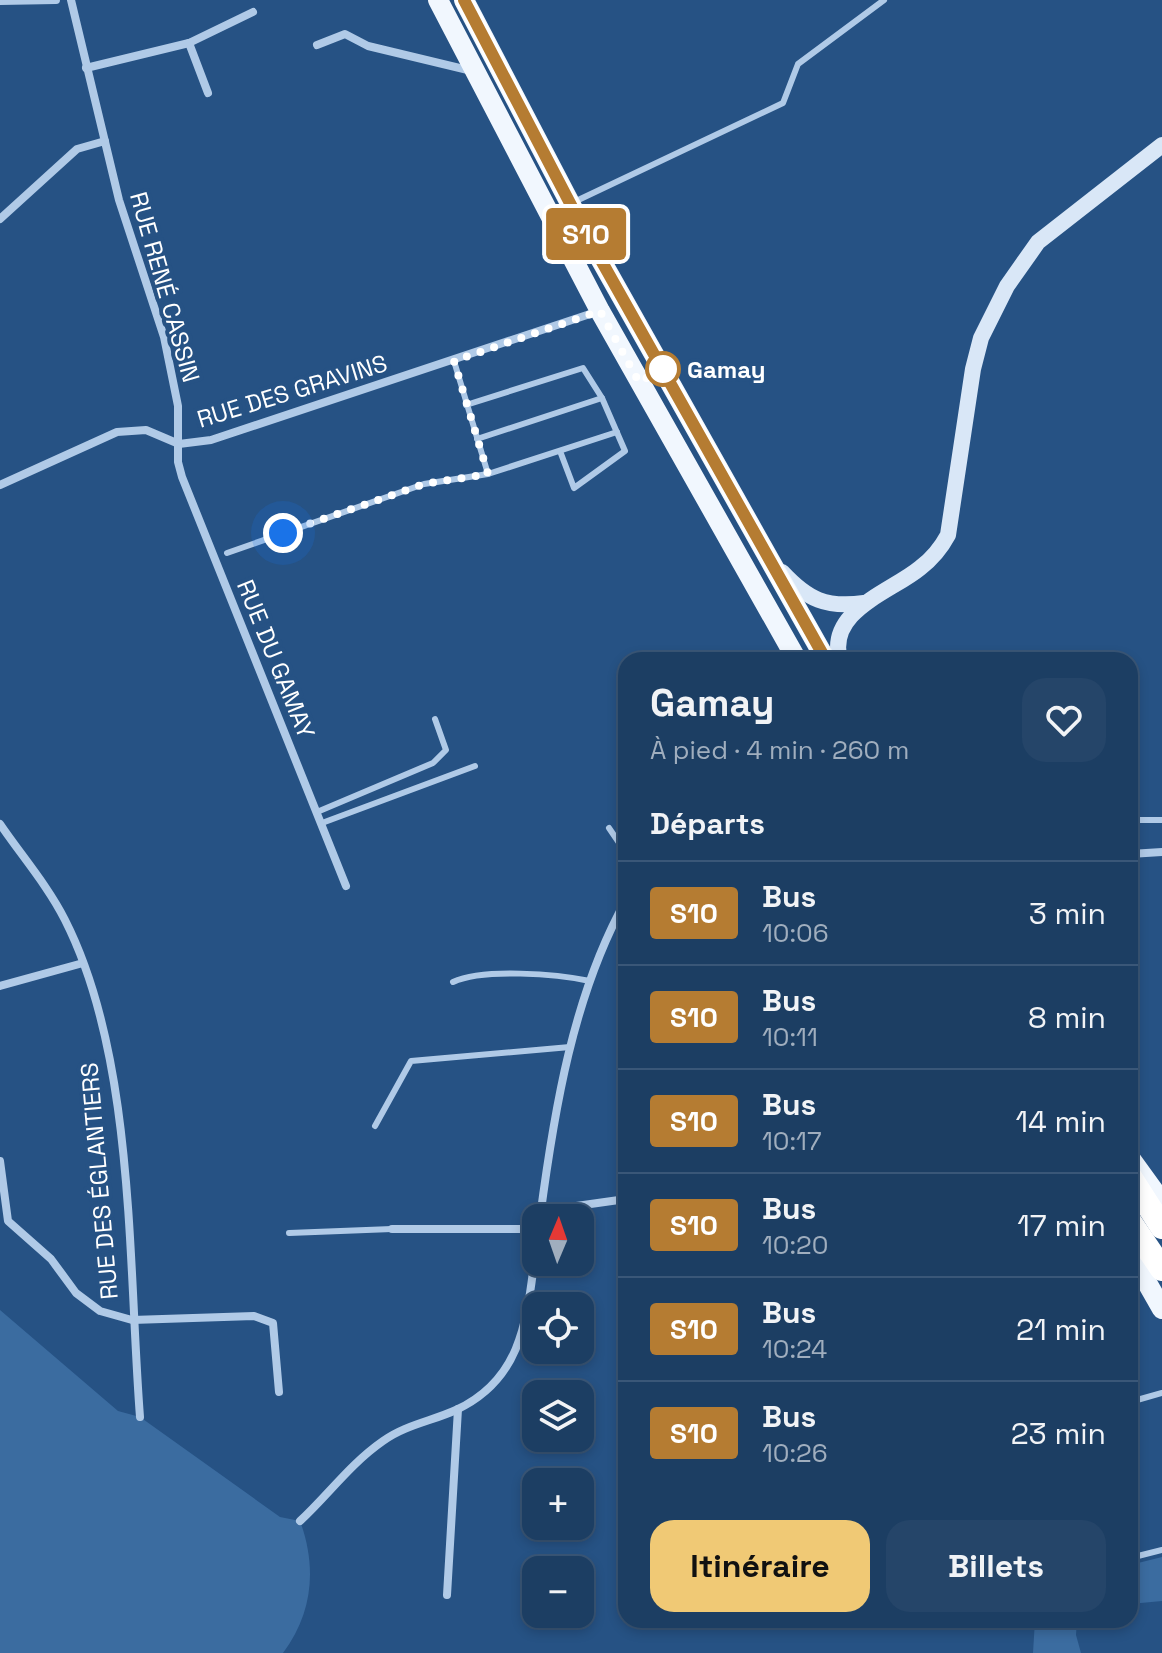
<!DOCTYPE html>
<html lang="fr">
<meta charset="utf-8">
<style>
body{margin:0;font-family:"Space Grotesk",sans-serif;background:#254569;color:#f1f3f6;height:100vh;display:flex;flex-direction:column;font-size:30px;white-space:nowrap}
*{box-sizing:border-box;margin:0}
p{font-size:26px;color:#a0aebe}
.icon{flex:none;width:44px;height:44px;fill:none;stroke:currentColor;stroke-width:2;stroke-linecap:round;stroke-linejoin:round}
.map{position:relative;flex:1;overflow:hidden}
.details{position:absolute;left:618px;top:652px;width:520px;height:976px;display:flex;flex-direction:column;background:#1c3e63;border-radius:24px;box-shadow:0 4px 12px #0003,0 0 0 2px #3a5778}
.details>*{flex:none}
.badge{padding:0 16px;border-radius:6px;font-size:28px;line-height:52px}
.needle{width:52px;rotate:2deg}
.fabs{position:absolute;left:522px;top:1204px;display:grid;gap:16px}
.fabs a{display:grid;place-items:center;width:72px;height:72px;border-radius:16px;background:#1c3e63;box-shadow:0 4px 12px #0003,0 0 0 2px #3a5778;font-size:40px}
.you{position:absolute;width:40px;height:40px;margin:-20px;border:6px solid #fff;border-radius:50%;background:#1a73e8;box-shadow:0 0 0 12px #1a73e833}
.map>.badge{position:absolute;translate:-50% -50%;box-shadow:0 0 0 4px #fff}
h2{padding:0 32px;font-size:30px;line-height:72px}
.round{display:grid;place-items:center;flex:none;width:84px;height:84px;border-radius:24px;background:#254569}
.overview{display:flex;align-items:center;justify-content:space-between;height:136px;padding:0 32px}
h1{font-size:38px;font-weight:700;line-height:60px}
.cta{display:flex;gap:16px;margin-top:auto;padding:16px 32px}
.cta a{flex:1;height:92px;border-radius:24px;background:#f0c975;color:#111;font-size:32px;font-weight:700;line-height:92px;text-align:center}
.cta a+a{background:#254569;color:#f1f3f6}
ul{padding:0;list-style:none}
li{display:flex;align-items:center;gap:24px;height:104px;padding:0 32px;border-top:2px solid #3a5778}
li div{flex:1}
li b{display:block;font-size:30px}
li em{font-style:normal}
li .badge{min-width:88px;font-weight:700;text-align:center}
.map>svg:first-child{display:block}
.green{fill:#3b6ca0}
.lines{fill:none;stroke-linecap:round;stroke-linejoin:round}
.lane{stroke:#b0cae7;stroke-width:6}
.street{stroke:#b0cae7;stroke-width:8}
.secondary{stroke:#d9e7f7;stroke-width:16}
.primary{stroke:#f1f7fe;stroke-width:20}
.highway{stroke:#fff;stroke-width:24}
.line-casing{stroke:#fff;stroke-width:18}
.line{stroke:#b57c32;stroke-width:12}
.walk{stroke:#fff;stroke-width:8;stroke-dasharray:0 14.4}
.stop-dot{fill:#fff;stroke:#b57c32;stroke-width:4}
.labels{text-anchor:middle;dominant-baseline:central;stroke-width:8;stroke-linejoin:round;paint-order:stroke}
.street-label{font-size:24px;fill:#fff;stroke:#265284}
.stop-label{font-size:24px;font-weight:bold;fill:#fff;stroke:#265284;text-anchor:start}
</style>
<div class="map">
<svg width="1162" height="1653" viewBox="0 0 1162 1653">
<rect width="100%" height="100%" fill="#265284"/>
<g class="green">
<path d="M0 1310 118 1411 140 1417 280 1517 300 1521C317 1567 313 1613 283 1653H0Z"/>
<path d="M1162 1557V1601L1130 1604V1565Z"/>
<path d="M1035 1620H1077L1076 1635 1081 1653H1033Z"/>
</g>
<g class="lines">
<g class="lane">
<path d="M574 202 783 103 798 64 884 0"/>
<path d="M454 361 488 474"/>
<path d="M466 405 583 368 602 398 625 451 574 488 560 451"/>
<path d="M477 439 602 398"/>
<path d="M227 553 424 484 488 474 617 432"/>
<path d="M317 812 433 763 446 750 435 719"/>
<path d="M1130 820H1162"/>
<path d="M322 823 475 766"/>
<path d="M609 828 626 853"/>
<path d="M453 982C483 968 557 974 590 981"/>
<path d="M375 1126 411 1061 570 1047"/>
<path d="M289 1233 392 1229"/>
<path d="M1130 1402 1162 1393"/>
<path d="M1130 1558 1162 1550"/>
</g>
<g class="street">
<path d="M71 0 119 200 164 337 178 406V462L182 477 346 886"/>
<path d="M0 1 56 0"/>
<path d="M189 43 208 93"/>
<path d="M317 45 345 34 368 46 472 71"/>
<path d="M86 68 189 43 253 12"/>
<path d="M0 219 77 149 105 141"/>
<path d="M0 485 117 432 146 430 179 444 211 440 599 311"/>
<path d="M0 824C21 855 48 886 65 920 135 1058 128 1263 140 1417"/>
<path d="M1130 854 1162 852"/>
<path d="M0 986 83 963"/>
<path d="M0 1161 8 1221 51 1259 76 1293 100 1311 132 1320 254 1316 273 1323 279 1392"/>
<path d="M541 1211 626 1199"/>
<path d="M540 1218C554 1111 573 995 626 900"/>
<path d="M392 1229H536"/>
<path d="M300 1521C329 1494 350 1464 383 1441 405 1425 432 1421 456 1410 525 1378 527 1314 536 1249"/>
<path d="M447 1595 458 1409"/>
</g>
<g class="secondary">
<path d="M782 572C808 600 826 608 864 603"/>
<path d="M840 660C826 611 891 592 920 568 932 559 941 548 948 535L973 369 981 338 1007 286 1038 242 1162 145"/>
</g>
<g class="primary">
<path d="M438 0 600 311 797 660"/>
<path d="M464 0 584 230 826 660"/>
<path d="M1130 1158 1162 1202"/>
<path d="M1130 1253 1162 1309"/>
</g>
<g class="highway">
<path d="M1130 1177 1162 1227"/>
<path d="M1130 1222 1162 1269"/>
</g>
</g>
<g class="lines">
<defs>
<path id="line" d="M464 0 584 230 826 660"/>
</defs>
<use href="#line" class="line-casing"/>
<use href="#line" class="line"/>
<path class="walk" d="M283 533 424 484 488 474 454 361 600 311 639 382 663 369"/>
</g>
<circle class="stop-dot" cx="663" cy="369" r="16"/>
<g class="labels">
<g class="street-label">
<text transform="translate(165 287) rotate(74)">RUE RENÉ CASSIN</text>
<text transform="translate(292 391) rotate(-17)">RUE DES GRAVINS</text>
<text transform="translate(276 659) rotate(68)">RUE DU GAMAY</text>
<text transform="translate(99 1181) rotate(-95)">RUE DES ÉGLANTIERS</text>
</g>
<g class="stop-label">
<text x="687" y="369">Gamay</text>
</g>
</g>
</svg>
<div class="fabs">
<a><svg class="needle" viewBox="-14 -14 28 28"><path d="M0-13l5 13h-10z" fill="#e53935"/><path d="M0 13l5-13h-10z" fill="#a0aebe"/></svg></a>
<a><svg class="icon" aria-label="locate" viewBox="0 0 24 24"><circle cx="12" cy="12" r="6"/><path d="M12 2v4M12 18v4M2 12h4M18 12h4"/></svg></a>
<a><svg class="icon" aria-label="layers" viewBox="0 0 24 24"><path d="M12 4l9 5-9 5-9-5zM3 14l9 5 9-5"/></svg></a>
<a>+</a>
<a>−</a>
</div>
<div class="you" style="left:283px;top:533px"></div>
<b class="badge" style="left:586px;top:234px;background:#b57c32;color:#fff">S10</b>
<section class="details">
<div class="overview"><div><h1>Gamay</h1><p>À pied · 4 min · 260 m</p></div><a class="round"><svg class="icon" aria-label="heart" viewBox="0 0 24 24"><path d="M12 20l-8-8c-3-5 5-10 8-4 3-6 11-1 8 4z"/></svg></a></div>
<h2>Départs</h2>
<ul>
<li><span class="badge" style="background:#b57c32;color:#fff">S10</span><div><b>Bus</b><p>10:06</p></div><em>3 min</em></li>
<li><span class="badge" style="background:#b57c32;color:#fff">S10</span><div><b>Bus</b><p>10:11</p></div><em>8 min</em></li>
<li><span class="badge" style="background:#b57c32;color:#fff">S10</span><div><b>Bus</b><p>10:17</p></div><em>14 min</em></li>
<li><span class="badge" style="background:#b57c32;color:#fff">S10</span><div><b>Bus</b><p>10:20</p></div><em>17 min</em></li>
<li><span class="badge" style="background:#b57c32;color:#fff">S10</span><div><b>Bus</b><p>10:24</p></div><em>21 min</em></li>
<li><span class="badge" style="background:#b57c32;color:#fff">S10</span><div><b>Bus</b><p>10:26</p></div><em>23 min</em></li>
</ul>
<div class="cta"><a>Itinéraire</a><a>Billets</a></div>
</section>
</div>
